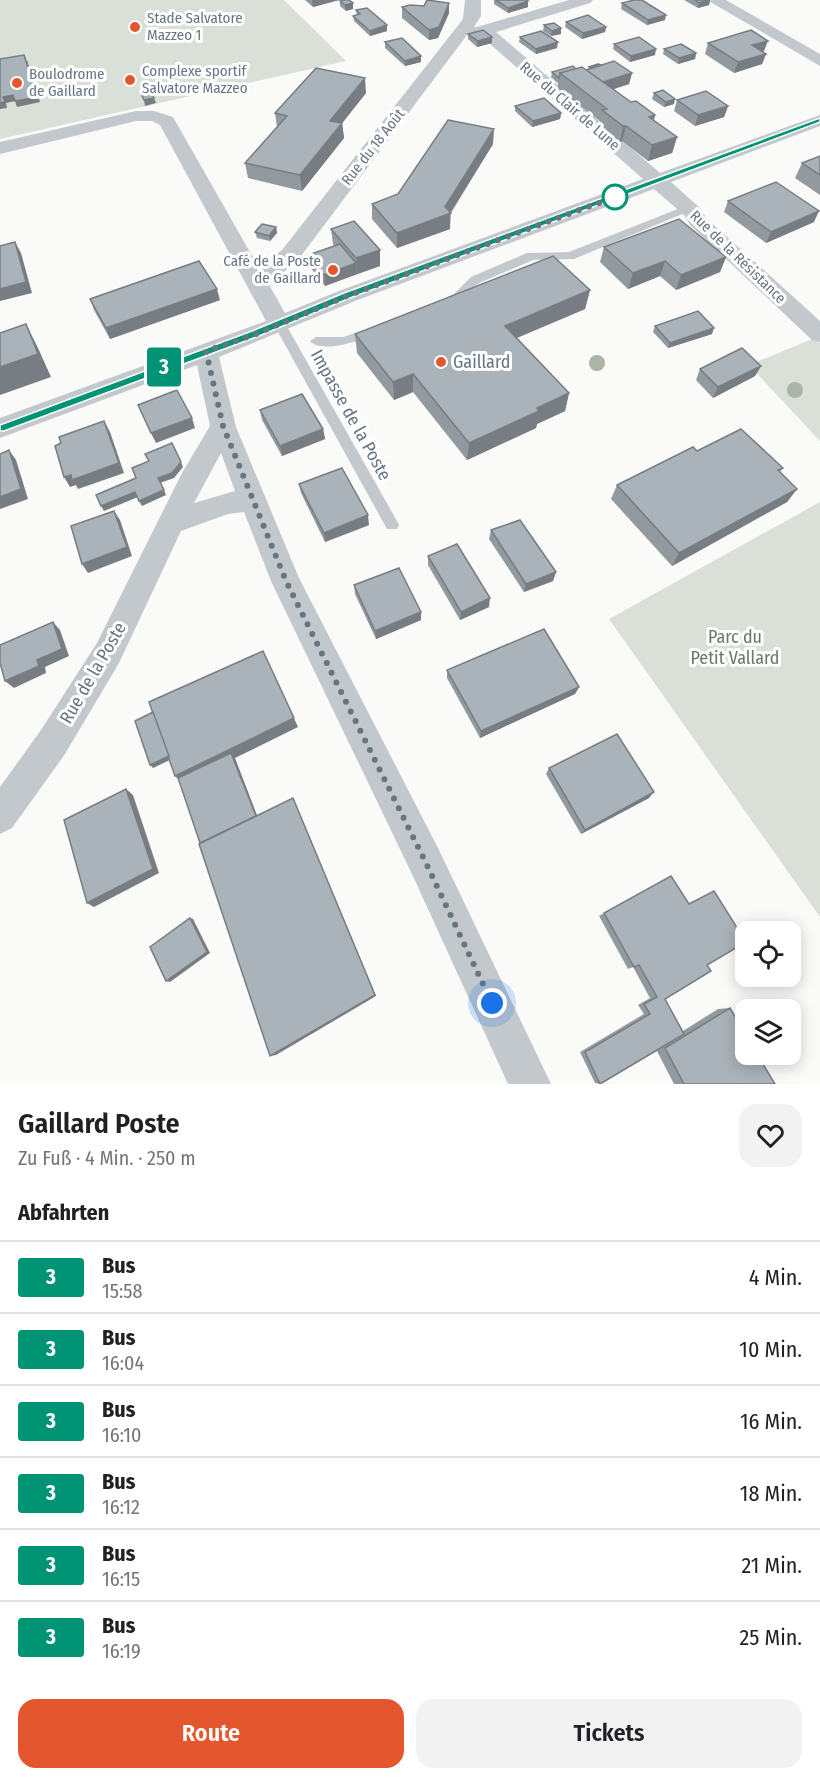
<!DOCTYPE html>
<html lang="de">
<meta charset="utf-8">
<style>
body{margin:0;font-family:"Fira Sans Condensed",sans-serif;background:#f2f2f2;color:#202124;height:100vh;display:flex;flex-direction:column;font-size:22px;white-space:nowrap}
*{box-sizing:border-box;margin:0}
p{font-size:20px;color:#757577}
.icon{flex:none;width:33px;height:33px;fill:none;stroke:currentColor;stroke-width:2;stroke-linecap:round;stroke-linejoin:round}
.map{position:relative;height:1084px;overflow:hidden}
.drawer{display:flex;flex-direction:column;background:#fff;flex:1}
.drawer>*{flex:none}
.badge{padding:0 12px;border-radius:4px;font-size:21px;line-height:39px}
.buttons{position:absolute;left:735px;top:921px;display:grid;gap:12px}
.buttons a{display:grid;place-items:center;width:66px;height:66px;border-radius:12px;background:#fff;box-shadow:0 3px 15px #0003;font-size:30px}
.you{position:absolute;width:30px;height:30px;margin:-15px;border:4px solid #fff;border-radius:50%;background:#1a73e8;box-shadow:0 0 0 9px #1a73e833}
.map>.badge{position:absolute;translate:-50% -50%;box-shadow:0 0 0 3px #fff}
h2{padding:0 18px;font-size:22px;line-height:54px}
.round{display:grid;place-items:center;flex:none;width:63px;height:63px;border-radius:18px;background:#f2f2f2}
.headline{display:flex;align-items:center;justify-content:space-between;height:102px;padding:0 18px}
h1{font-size:28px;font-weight:600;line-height:45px}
.cta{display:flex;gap:12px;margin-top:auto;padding:12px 18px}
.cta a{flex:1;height:69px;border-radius:18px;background:#e4572e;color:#fff;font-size:24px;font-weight:600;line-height:69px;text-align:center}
.cta a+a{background:#f2f2f2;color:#202124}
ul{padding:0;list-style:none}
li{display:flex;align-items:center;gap:18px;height:72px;padding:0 18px;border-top:2px solid #e0e0e0}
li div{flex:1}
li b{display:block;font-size:22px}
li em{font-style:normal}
li .badge{min-width:66px;font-weight:700;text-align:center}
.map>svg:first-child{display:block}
.green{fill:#dadfd7}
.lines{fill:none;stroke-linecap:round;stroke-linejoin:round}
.lane{fill:#c3c8cc;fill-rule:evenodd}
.street{fill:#c3c8cc;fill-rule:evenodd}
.tree{fill:#aab4a7}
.wall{fill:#929a9f}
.shaded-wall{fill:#777d82}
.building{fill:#aab3b9;stroke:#777d82;stroke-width:1.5}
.line{fill:#009475;stroke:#fff;stroke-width:1.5}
.walk{stroke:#657683;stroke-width:6;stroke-dasharray:0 10.8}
.poi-dot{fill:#e4572e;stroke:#fff;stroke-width:2}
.stop-dot{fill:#fff;stroke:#009475;stroke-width:3}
.labels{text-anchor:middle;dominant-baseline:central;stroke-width:6;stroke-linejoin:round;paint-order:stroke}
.far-poi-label{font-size:15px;fill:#657683;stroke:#fff;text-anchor:start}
.far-street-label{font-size:15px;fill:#657683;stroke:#fff}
.poi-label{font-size:18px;fill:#657683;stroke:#fff;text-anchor:start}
.street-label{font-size:18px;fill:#657683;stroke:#fff}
.park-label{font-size:18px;fill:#687a64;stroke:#fff}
</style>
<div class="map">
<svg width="820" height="1084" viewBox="0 0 820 1084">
<rect width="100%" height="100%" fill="#fafaf8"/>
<g class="green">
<path d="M0 0H284L346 61 0 139Z"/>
<path d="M815 338 820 343V441L749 365Z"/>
<path d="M820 502V917L609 619Z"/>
</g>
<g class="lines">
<g class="lane">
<path d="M688 205 693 208 692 210 574 259 533 260 479 283 462 300 443 307 437 303 454 294 471 277 527 253 569 252Z"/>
<path d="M279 319 285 323 397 521 399 525 397 529H387L273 323Z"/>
<path d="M374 327 380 331 378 334C363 339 322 355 310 341L316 337H343Z"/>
</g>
<g class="street">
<path d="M465 0H481V16L474 27H477L569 0H593L590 3 496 32 660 173 820 115V126L671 182 700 208 706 218 820 321V342L812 340 690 225 684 215 654 189 355 301 219 357 236 427 299 578 438 848 551 1084H508L412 874 271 581 244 512 228 514 181 531 119 663 65 754 12 828 0 834V787L41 730 97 643 182 473 210 426 197 365 0 438V418L266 321 160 125 152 121H136L0 154V142L136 111H154L173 117 259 268 282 250 463 19ZM467 35 481 36 643 179 339 291 285 313 267 281 280 275 298 260ZM221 453 235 491 194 503Z"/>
<path d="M707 0H726L820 54V66Z"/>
</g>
</g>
<g class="tree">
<circle cx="597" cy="363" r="8"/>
<circle cx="795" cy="390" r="8"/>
</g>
<g class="wall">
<path d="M305 0H339L313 7Z"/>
<path d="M494 0H526L528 7 508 13 494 4Z"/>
<path d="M684 0H710L709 5 698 8Z"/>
<path d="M340 1 353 9 346 11 340 6Z"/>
<path d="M449 3V13L438 38 429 40 402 18V7Z"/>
<path d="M622 3 665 20 647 25 621 9Z"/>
<path d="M356 10 387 25V31L370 36 354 21 353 16 357 15Z"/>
<path d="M566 22 606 27 605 32 582 39 565 27Z"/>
<path d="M544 25 561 34 551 36 543 31Z"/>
<path d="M468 34 492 37V43L477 47 468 39Z"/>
<path d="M520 37 557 48 536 54 519 42Z"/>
<path d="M385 42 421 62 405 66 385 48Z"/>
<path d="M708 43 764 51 762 52 766 54 762 64 734 73 705 54Z"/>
<path d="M614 44 655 55 630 62 613 49Z"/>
<path d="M664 49 696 53 695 59 678 64 663 54Z"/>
<path d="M601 65 632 73 629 84 613 89 631 102 655 115 654 121 677 137 672 153 648 161 622 141 620 142 599 126 600 121 558 89V83L551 78 552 72 576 69 586 70 589 69V67Z"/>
<path d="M366 93 342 123 344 138 302 191 248 178 245 163 277 127 275 113Z"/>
<path d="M654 93 674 104 664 107 652 99Z"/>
<path d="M677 100 728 106 724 117 695 126 674 111Z"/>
<path d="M515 106 561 113 560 119 532 127 515 111Z"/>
<path d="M493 144 451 213 450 229 397 248 372 219V204L398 194Z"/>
<path d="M820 156V195L795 178 802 163Z"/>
<path d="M728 201 814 222 766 243 724 212Z"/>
<path d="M276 227 277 233 270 241 257 238 255 232Z"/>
<path d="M331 229 380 250V266L325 286 309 266 308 255 334 246 333 244Z"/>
<path d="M604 247 726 257 720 272 676 290 660 276 628 289 600 262Z"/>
<path d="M590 290 585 309 517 338 569 393 565 411 537 424 536 428 467 460 413 392 394 400 357 353 355 334Z"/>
<path d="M90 299 220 300 110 339 94 310Z"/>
<path d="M655 326 712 334 668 348 653 332Z"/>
<path d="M761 366 755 376 713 398 696 380 700 369Z"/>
<path d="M260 410 323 429 325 439 282 456 262 420Z"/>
<path d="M697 451 783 468 780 472 797 489 787 502 672 566 611 499 617 485Z"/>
<path d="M299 484 369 525 325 542 301 493Z"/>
<path d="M491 530 556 572 553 581 524 592 489 539Z"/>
<path d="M428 556 489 607 460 620 428 565Z"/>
<path d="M354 585 421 620 376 639 355 594Z"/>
<path d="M447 670 579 687 575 694 480 738 447 678Z"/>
<path d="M549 768 649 798 581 834 546 774Z"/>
<path d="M714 891 707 965 665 999 683 1031 718 1009 730 1008 775 1084H674L657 1051 601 1084 595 1083 580 1052 644 1014 638 1005 650 998 633 967 628 969 599 916 604 913 689 904Z"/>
</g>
<g class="shaded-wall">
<path d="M312 0H339L313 7Z"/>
<path d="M709 0H710L709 5 698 8 699 3Z"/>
<path d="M528 1V7L508 13V8Z"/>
<path d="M353 3V9L346 11 345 5Z"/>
<path d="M449 3V13L438 38 429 40V30Z"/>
<path d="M666 15 665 20 647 25 648 20Z"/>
<path d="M387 25V31L370 36V31Z"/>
<path d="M606 27 605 32 582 39 583 33Z"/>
<path d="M561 28V34L551 36 552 31Z"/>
<path d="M492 37V43L477 47 478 41Z"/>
<path d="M768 41 764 51 748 56 752 45Z"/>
<path d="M558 42 557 48 536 54V49Z"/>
<path d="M656 49 655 55 630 62 631 56Z"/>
<path d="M696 53 695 59 678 64 679 58Z"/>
<path d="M766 54 762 64 734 73 738 62Z"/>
<path d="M421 56V62L405 66V61Z"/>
<path d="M27 60 40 102 17 107 15 101Z"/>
<path d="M632 73 629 84 596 95 598 84Z"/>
<path d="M365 78 366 93 332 136 330 121Z"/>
<path d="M13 95 15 101 6 103 7 108 0 109V103L3 97Z"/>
<path d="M154 98 156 103 145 106 144 100Z"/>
<path d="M675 99 674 104 664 107 666 102Z"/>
<path d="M728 106 724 117 695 126 698 115Z"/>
<path d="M561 113 560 119 532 127 533 121Z"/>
<path d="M655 115 651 130 649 117Z"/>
<path d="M342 123 344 138 302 191 300 175Z"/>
<path d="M623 126H626L622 141 620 142Z"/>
<path d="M494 129 493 144 450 213V229L397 248V233L445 207Z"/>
<path d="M677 137 672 153 648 161 652 145Z"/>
<path d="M819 211 814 222 766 243 771 232Z"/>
<path d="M276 227 277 233 270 241 269 236Z"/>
<path d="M15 242 21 253 32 293 0 301V289Z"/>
<path d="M380 250V266L357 274 356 258Z"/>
<path d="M726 257 720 272 676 290 681 275Z"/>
<path d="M665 261 660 276 628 289 633 273Z"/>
<path d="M356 263 357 274 325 286 324 275Z"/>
<path d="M217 289 220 300 110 339 106 328Z"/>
<path d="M590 290 585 309 502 344 505 326Z"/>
<path d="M26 324 38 348 51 377 0 395V367Z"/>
<path d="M714 328 712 334 668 348 670 343Z"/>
<path d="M761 366 755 376 713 398 718 387Z"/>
<path d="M413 374V392L394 400 393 382Z"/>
<path d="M569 393 565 411 537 424 536 428 467 460 469 443 537 408Z"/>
<path d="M192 418 195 428 156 443 151 433Z"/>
<path d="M104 421 110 432 124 473 78 489 76 485 70 487 64 477Z"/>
<path d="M323 429 325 439 282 456 280 446Z"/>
<path d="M9 450 16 460 28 499 0 509V497Z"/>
<path d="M181 462 183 467 174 478 160 483 158 478Z"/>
<path d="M797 489 787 502 672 566 679 553Z"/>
<path d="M164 490 166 495 142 506 139 501Z"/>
<path d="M135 492 138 497 104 511 101 506Z"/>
<path d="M114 511 120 520 132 556 88 573 82 564Z"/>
<path d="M368 515 369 525 325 542 324 533Z"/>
<path d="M556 572 553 581 524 592 526 584Z"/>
<path d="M490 598 489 607 460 620 461 612Z"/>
<path d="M421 612V620L376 639 375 631Z"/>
<path d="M53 622 60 630 69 656 45 667 46 673 14 688 5 681 37 660Z"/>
<path d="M579 687 575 694 480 738 481 731Z"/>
<path d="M294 718 298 727 235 758 260 823 206 850 183 784 175 776Z"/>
<path d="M171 755 174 758 153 768 150 765Z"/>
<path d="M126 789 133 795 159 873 94 907 87 903Z"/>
<path d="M654 792 649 798 581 834 585 830Z"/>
<path d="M293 798 376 996 276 1055 270 1056Z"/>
<path d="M190 918 193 919 210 953 170 982 166 981Z"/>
</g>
<g class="building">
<path d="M344 0H349L353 3 345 5 340 1Z"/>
<path d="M427 0 449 3 439 27 429 30 402 7 410 5 424 6Z"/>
<path d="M496 0H526L528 1 508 8Z"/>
<path d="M634 0H642L666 15 648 20 622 3Z"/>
<path d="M695 0H709L699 3Z"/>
<path d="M367 8 387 25 370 31 353 16 360 14 356 10Z"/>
<path d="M588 15 606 27 583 33 566 22Z"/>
<path d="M554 23 561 28 552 31 544 25Z"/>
<path d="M483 30 492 37 478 41 468 34Z"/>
<path d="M751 30 768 41 752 45 766 54 738 62 708 43Z"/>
<path d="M541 31 558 42 536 49 520 37Z"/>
<path d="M639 37 656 49 631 56 614 44Z"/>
<path d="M402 38 421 56 405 61 385 42Z"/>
<path d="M681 44 696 53 679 58 664 49Z"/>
<path d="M24 55 38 97 15 101 13 95 3 97 5 102 0 103V59Z"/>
<path d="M614 61 632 73 603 82 586 70Z"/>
<path d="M598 64 601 65 591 68 589 67Z"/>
<path d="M573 66 576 69 560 73 559 78 552 72Z"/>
<path d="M582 67 631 102 636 101 655 115 649 117 677 137 652 145 626 126H623L602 110 607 109 560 73Z"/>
<path d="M316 68 365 78 330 121 342 123 300 175 245 163 287 116 275 113Z"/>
<path d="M663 90 675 99 666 102 654 93Z"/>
<path d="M706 91 728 106 698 115 677 100Z"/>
<path d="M152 94 154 98 144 100 142 96Z"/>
<path d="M544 98 561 113 533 121 515 106Z"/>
<path d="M448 120 494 129 445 207 451 213 397 233 372 204 398 194Z"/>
<path d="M820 156V175L802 163Z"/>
<path d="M776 182 819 211 771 232 728 201Z"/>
<path d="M679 219 726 257 681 275 665 261 633 273 604 247Z"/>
<path d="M354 221 380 250 356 258 331 229Z"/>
<path d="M262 224 276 227 269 236 255 232Z"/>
<path d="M15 242 26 282 0 289V246Z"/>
<path d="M340 244 356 263 324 275 308 255Z"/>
<path d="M553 256 590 290 505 326 569 393 537 408 539 411 469 443 413 374 393 382 355 334Z"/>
<path d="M199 261 217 289 106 328 90 299Z"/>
<path d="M698 311 714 328 670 343 655 326Z"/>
<path d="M26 324 38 354 0 367V333Z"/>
<path d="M742 348 761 366 718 387 700 369Z"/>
<path d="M177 390 192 418 151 433 138 405Z"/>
<path d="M302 394 323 429 280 446 260 410Z"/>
<path d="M104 421 119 463 72 480 71 475 64 477 55 446 61 443 59 437Z"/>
<path d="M741 429 783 468 778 470 797 489 679 553 617 485 693 447 697 451Z"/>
<path d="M172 443 181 462 172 473 158 478 164 490 139 501 135 492 101 506 96 495 136 478 132 468 149 461 145 454Z"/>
<path d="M9 450 21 489 0 497V454Z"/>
<path d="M342 468 368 515 324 533 299 484Z"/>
<path d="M114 511 127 547 82 564 71 526Z"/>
<path d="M520 520 556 572 526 584 491 530Z"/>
<path d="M457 544 490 598 461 612 428 556Z"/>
<path d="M399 568 421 612 375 631 354 585Z"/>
<path d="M53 622 62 649 37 660 39 666 5 681 0 663V645Z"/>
<path d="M544 629 579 687 481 731 447 670Z"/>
<path d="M263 651 294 718 175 776 149 702Z"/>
<path d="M153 712 169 756 150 765 135 721Z"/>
<path d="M617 734 654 792 585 830 549 768Z"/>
<path d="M231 753 256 816 200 843 178 778Z"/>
<path d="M126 789 153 869 87 903 64 820Z"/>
<path d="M293 798 375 995 270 1056 199 844Z"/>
<path d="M671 876 689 904 714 891 746 942 707 965 711 971 665 999 684 1034 600 1084 585 1052 650 1014 644 1004 657 997 639 965 634 967 604 913Z"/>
<path d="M190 918 207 952 166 981 150 947Z"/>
<path d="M730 1008 746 1035V1054H757L775 1084H684L665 1048Z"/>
</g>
<path class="line" d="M820 118V122L350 298 259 336 4 431H0V425L252 331 344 293Z"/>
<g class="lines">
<path class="walk" d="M492 1003 425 861 286 581 223 426 206 351 256 334 347 296 615 197"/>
</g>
<g class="poi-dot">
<circle cx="135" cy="27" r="6"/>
<circle cx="130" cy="80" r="6"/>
<circle cx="17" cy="83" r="6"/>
<circle cx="333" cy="270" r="6"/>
<circle cx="441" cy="362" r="6"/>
</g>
<circle class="stop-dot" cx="615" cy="197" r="12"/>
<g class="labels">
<g class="far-poi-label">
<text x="147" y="18">Stade Salvatore<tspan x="147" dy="17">Mazzeo 1</tspan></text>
<text x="142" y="71">Complexe sportif<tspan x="142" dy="17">Salvatore Mazzeo</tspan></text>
<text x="29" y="74">Boulodrome<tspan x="29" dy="17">de Gaillard</tspan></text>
<text x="321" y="261" text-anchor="end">Café de la Poste<tspan x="321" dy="17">de Gaillard</tspan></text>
</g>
<g class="far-street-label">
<text transform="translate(570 106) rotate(41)">Rue du Clair de Lune</text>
<text transform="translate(373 147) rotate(-52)">Rue du 18 Août</text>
<text transform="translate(738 257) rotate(44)">Rue de la Résistance</text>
</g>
<g class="poi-label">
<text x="453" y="362">Gaillard</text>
</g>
<g class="street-label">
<text transform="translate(351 415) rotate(61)">Impasse de la Poste</text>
<text transform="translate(93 673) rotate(-60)">Rue de la Poste</text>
</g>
<g class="park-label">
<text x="735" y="637">Parc du<tspan x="735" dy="21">Petit Vallard</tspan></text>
</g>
</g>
</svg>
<div class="buttons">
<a><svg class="icon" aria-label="locate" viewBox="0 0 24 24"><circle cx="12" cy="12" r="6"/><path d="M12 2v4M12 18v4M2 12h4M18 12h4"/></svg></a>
<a><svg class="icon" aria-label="layers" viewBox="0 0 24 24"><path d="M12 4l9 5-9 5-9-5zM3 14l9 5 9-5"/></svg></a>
</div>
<div class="you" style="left:492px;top:1003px"></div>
<b class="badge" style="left:164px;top:367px;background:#009475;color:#fff">3</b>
</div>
<section class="drawer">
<div class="headline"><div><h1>Gaillard Poste</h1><p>Zu Fuß · 4 Min. · 250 m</p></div><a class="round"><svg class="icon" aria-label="heart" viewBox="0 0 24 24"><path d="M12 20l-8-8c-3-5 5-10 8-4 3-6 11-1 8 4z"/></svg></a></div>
<h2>Abfahrten</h2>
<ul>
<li><span class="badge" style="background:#009475;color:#fff">3</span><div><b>Bus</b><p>15:58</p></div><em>4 Min.</em></li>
<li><span class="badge" style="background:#009475;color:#fff">3</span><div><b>Bus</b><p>16:04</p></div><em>10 Min.</em></li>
<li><span class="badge" style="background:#009475;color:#fff">3</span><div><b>Bus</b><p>16:10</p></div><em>16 Min.</em></li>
<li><span class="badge" style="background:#009475;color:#fff">3</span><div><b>Bus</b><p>16:12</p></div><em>18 Min.</em></li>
<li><span class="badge" style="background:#009475;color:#fff">3</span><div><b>Bus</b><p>16:15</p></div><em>21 Min.</em></li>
<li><span class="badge" style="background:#009475;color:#fff">3</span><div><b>Bus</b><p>16:19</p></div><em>25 Min.</em></li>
</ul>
<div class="cta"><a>Route</a><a>Tickets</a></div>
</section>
